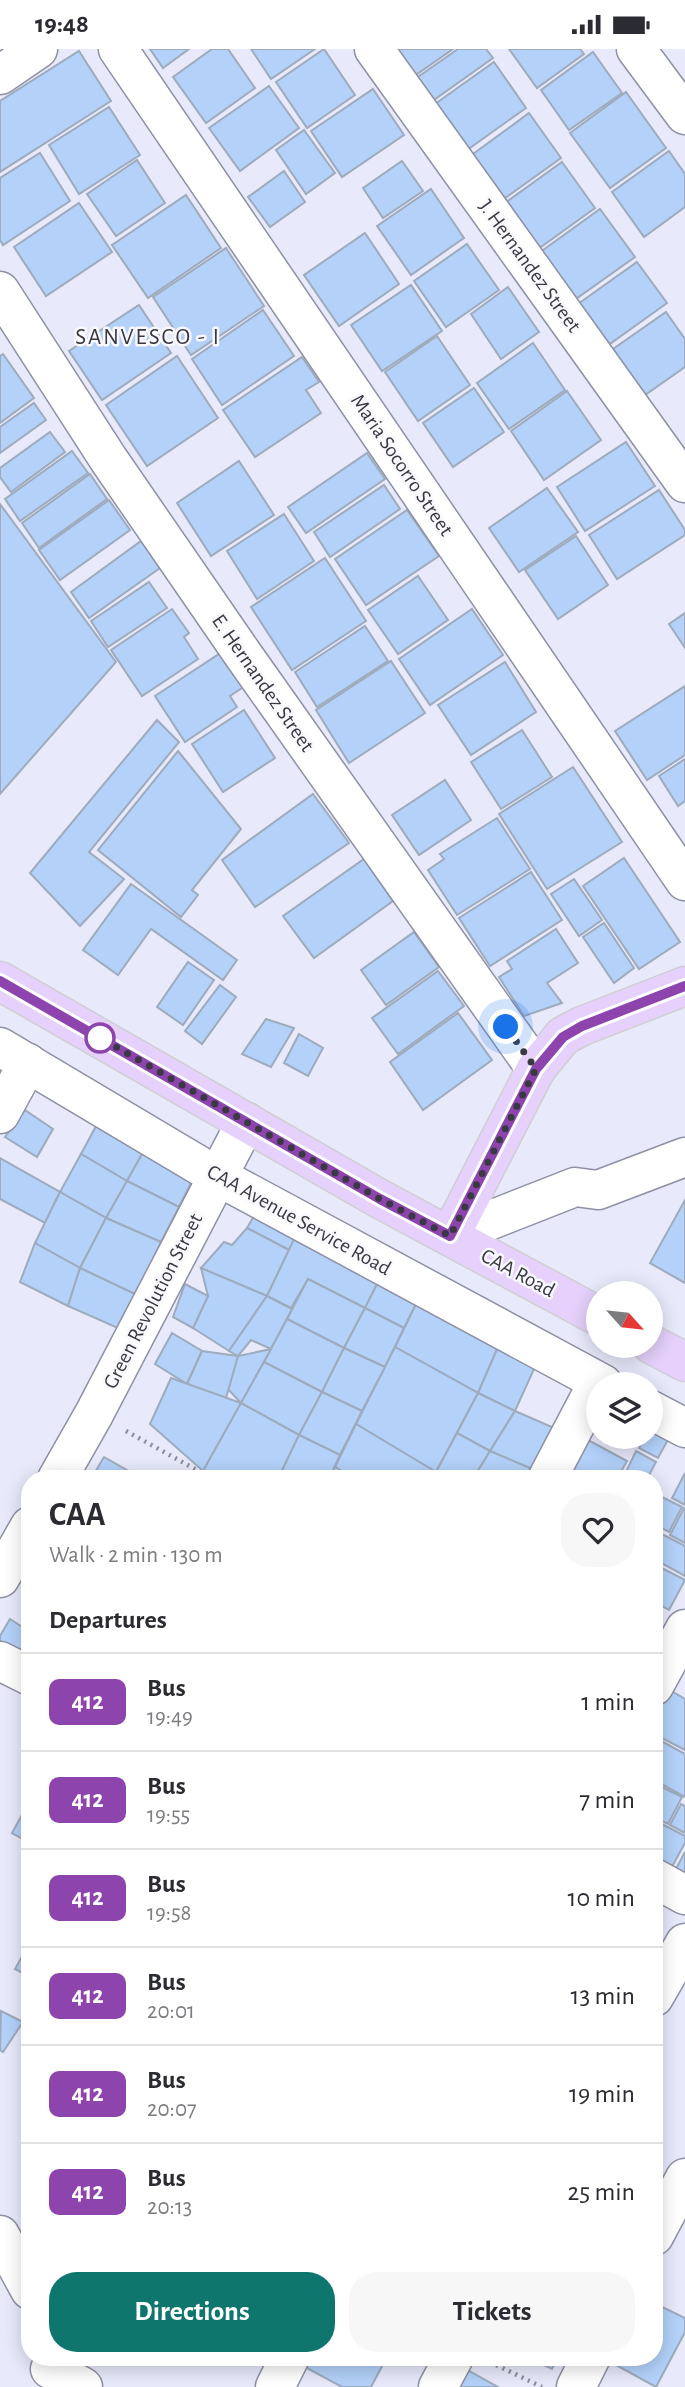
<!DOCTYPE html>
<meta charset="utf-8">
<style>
body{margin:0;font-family:"Alegreya Sans",sans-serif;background:#f7f7f7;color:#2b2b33;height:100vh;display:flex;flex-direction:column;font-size:26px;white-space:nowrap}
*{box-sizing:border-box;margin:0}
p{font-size:23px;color:#7c7c81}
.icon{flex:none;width:38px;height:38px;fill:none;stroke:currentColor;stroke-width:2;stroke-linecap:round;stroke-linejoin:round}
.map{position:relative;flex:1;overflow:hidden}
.panel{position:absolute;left:21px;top:1421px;width:642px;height:896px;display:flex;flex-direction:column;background:#fff;border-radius:28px;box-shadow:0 4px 18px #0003}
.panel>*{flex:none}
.badge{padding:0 14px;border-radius:10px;font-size:24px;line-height:46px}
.needle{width:46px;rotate:117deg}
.fabs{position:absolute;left:586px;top:1232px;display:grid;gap:14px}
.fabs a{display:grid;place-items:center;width:77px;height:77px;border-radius:50%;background:#fff;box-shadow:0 4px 18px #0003;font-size:35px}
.you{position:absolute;width:35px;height:35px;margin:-18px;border:5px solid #fff;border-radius:50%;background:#1a73e8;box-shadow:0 0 0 10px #1a73e833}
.map>.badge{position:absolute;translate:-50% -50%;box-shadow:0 0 0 4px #fff}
h2{padding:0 28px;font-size:26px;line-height:63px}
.round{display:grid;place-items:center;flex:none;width:74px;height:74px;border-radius:28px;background:#f7f7f7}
.headline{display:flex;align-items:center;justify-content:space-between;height:119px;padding:0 28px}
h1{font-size:33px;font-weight:700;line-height:52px}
.action{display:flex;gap:14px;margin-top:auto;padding:14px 28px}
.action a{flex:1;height:80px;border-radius:28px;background:#0f766e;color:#fff;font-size:28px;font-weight:700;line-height:80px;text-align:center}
.action a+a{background:#f7f7f7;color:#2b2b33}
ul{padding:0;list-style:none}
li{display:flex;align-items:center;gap:21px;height:98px;padding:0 28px;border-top:2px solid #e1e1e2}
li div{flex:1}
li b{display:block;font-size:26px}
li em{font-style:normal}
li .badge{min-width:77px;font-weight:700;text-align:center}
.status{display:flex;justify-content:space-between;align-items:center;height:49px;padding:0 35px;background:#fff;direction:ltr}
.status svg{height:19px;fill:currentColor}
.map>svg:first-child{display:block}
.building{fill:#b3d1f9;stroke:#9eabbd;stroke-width:2}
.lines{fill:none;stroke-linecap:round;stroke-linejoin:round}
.minor-casing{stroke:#8e90a4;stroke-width:41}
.major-casing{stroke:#cfcfd2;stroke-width:41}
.path{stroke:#8b8c9a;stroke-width:4.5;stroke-dasharray:2 5;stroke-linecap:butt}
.minor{stroke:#fff;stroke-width:38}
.major{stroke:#e5d1fb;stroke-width:38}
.line-casing{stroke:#fff;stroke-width:16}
.line{stroke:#8e44ad;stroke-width:10}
.walk{stroke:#383942;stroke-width:7;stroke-dasharray:0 12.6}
.stop-dot{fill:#fff;stroke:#8e44ad;stroke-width:3.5}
.labels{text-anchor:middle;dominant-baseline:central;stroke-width:5;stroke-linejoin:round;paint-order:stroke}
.street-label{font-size:21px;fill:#383942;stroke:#f8f8fd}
.neighbourhood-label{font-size:23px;letter-spacing:2px;fill:#383942;stroke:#f8f8fd}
</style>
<div class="status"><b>19:48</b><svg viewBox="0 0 49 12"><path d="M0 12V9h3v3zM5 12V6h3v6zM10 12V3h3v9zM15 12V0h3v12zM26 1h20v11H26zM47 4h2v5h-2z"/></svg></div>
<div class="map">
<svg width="685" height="2338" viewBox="0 0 685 2338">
<rect width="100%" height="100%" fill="#e8eafc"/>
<g class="building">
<path d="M150 0H189L163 19Z"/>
<path d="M212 0H228L255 39 206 74 173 28Z"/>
<path d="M251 0H315L271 30Z"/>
<path d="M324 0 355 46 307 79 276 33Z"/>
<path d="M390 0H453L410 30Z"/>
<path d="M458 0H486L493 9 431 53 415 30Z"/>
<path d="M509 0H580L584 5 537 39Z"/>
<path d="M79 2 111 52 0 123V52Z"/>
<path d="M593 3 622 44 569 81 541 41Z"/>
<path d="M494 13 526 59 467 101 435 55Z"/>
<path d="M269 37 299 79 240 122 209 79Z"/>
<path d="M373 40 404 86 342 128 311 82Z"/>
<path d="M626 43 666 99 610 139 570 84Z"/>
<path d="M109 58 140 106 79 145 49 96Z"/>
<path d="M529 64 561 109 501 152 469 108Z"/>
<path d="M304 81 335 124 306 145 276 101Z"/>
<path d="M669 102 685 125V158L644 188 612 143Z"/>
<path d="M40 104 70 152 3 196 0 191V129Z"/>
<path d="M137 111 165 154 116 187 87 145Z"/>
<path d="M402 112 423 142 383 169 363 139Z"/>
<path d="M562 113 595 159 534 203 502 156Z"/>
<path d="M284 122 305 153 270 178 248 148Z"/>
<path d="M431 140 464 189 411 226 377 177Z"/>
<path d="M186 146 221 199 148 249 112 196Z"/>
<path d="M79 154 112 203 46 247 14 198Z"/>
<path d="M600 160 635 208 573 252 539 204Z"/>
<path d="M365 184 399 235 339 277 304 226Z"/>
<path d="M467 195 499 241 446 278 414 232Z"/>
<path d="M226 199 264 257 191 306 153 248Z"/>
<path d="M637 213 667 254 607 297 578 255Z"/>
<path d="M411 236 442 282 382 322 351 276Z"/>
<path d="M508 238 539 283 501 310 471 265Z"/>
<path d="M139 256 171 304 102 351 69 302Z"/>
<path d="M263 261 294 307 222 356 192 310Z"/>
<path d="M666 263 685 290V318L645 346 613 300Z"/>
<path d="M437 287 470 336 418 372 385 323Z"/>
<path d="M533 294 565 341 509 380 477 334Z"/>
<path d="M3 305 34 349 0 374V307Z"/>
<path d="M177 307 218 369 147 417 106 356Z"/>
<path d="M302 308 319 333 306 341 321 364 255 408 223 361Z"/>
<path d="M474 339 504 383 453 418 423 374Z"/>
<path d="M567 342 601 391 544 431 511 382Z"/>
<path d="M34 354 46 371 0 404V378Z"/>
<path d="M50 383 65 403 11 443 0 428V419Z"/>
<path d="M626 393 655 437 585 482 557 438Z"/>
<path d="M72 402 88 424 20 472 5 450Z"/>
<path d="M367 404 385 430 306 484 288 458Z"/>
<path d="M239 412 274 466 211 507 177 454Z"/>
<path d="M90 425 107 450 39 499 22 474Z"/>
<path d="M384 436 400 460 330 508 314 483Z"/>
<path d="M547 439 578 483 519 523 489 479Z"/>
<path d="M659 441 685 481V486L617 530 589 486Z"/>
<path d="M109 451 130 481 60 531 39 501Z"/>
<path d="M0 455 116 613 0 745Z"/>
<path d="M407 461 439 507 366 556 335 510Z"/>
<path d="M284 465 314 512 257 550 227 502Z"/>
<path d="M576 487 608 536 558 570 525 521Z"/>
<path d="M141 492 160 519 89 569 71 543Z"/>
<path d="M325 509 366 572 292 621 251 558Z"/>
<path d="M418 527 448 571 398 605 368 561Z"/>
<path d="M149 533 167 559 108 598 91 572Z"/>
<path d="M172 560 189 584 184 588 198 610 142 647 111 601Z"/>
<path d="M472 560 503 606 430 656 399 610Z"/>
<path d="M685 564V599L669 575Z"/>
<path d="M365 577 388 612 317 658 295 623Z"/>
<path d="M222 603 245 637 230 647 237 658 185 693 155 647Z"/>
<path d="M391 612 425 664 349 714 316 661Z"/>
<path d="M505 613 536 663 471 706 438 656Z"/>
<path d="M685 637V706L647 731 615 682Z"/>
<path d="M244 661 275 709 223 743 192 695Z"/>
<path d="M157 671 179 693 89 803 124 830 80 877 30 824Z"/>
<path d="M522 681 552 728 501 760 471 713Z"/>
<path d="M178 702 241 780 192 841 198 846 181 868 98 801Z"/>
<path d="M685 710V752L678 757 659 727Z"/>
<path d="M573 718 622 793 547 840 499 765Z"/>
<path d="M445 731 471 771 419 806 392 766Z"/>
<path d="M313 745 349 794 255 858 222 811Z"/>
<path d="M497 769 530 820 457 866 428 821 444 810 440 805Z"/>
<path d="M624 809 680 893 639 920 583 837Z"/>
<path d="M364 810 393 852 314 909 283 867Z"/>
<path d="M531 823 562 871 490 917 459 869Z"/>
<path d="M574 830 602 871 579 887 551 845Z"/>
<path d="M131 835 237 911 223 931 151 880 118 926 83 901Z"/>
<path d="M604 874 634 919 614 934 583 888Z"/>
<path d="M556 880 578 914 547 934 562 954 524 967 499 928 512 920 507 912Z"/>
<path d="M414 883 439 918 386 956 361 921Z"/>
<path d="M188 913 214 931 183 976 157 958Z"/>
<path d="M438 922 464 957 398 1005 372 969Z"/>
<path d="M220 936 236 948 202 995 185 982Z"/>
<path d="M458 964 492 1011 423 1061 390 1013Z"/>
<path d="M266 970 294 979 271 1018 242 1005Z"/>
<path d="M299 985 323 999 308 1027 284 1014Z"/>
<path d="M25 1061 53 1080 37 1108 5 1088Z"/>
<path d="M101 1068 147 1096 127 1132 81 1105Z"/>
<path d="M147 1096 196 1124 179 1158 127 1132Z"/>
<path d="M81 1105 127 1132 106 1169 60 1143Z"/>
<path d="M0 1109 60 1143 45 1174 0 1150Z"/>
<path d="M127 1132 179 1158 161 1193 106 1169Z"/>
<path d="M60 1143 106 1169 80 1219 35 1194Z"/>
<path d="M685 1151V1234L650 1214Z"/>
<path d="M259 1158 302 1181 289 1201 247 1179Z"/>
<path d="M106 1169 161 1193 137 1246 80 1219Z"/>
<path d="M247 1179 289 1201 267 1247 201 1219 224 1193 232 1196Z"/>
<path d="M296 1186 382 1225 365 1259 308 1230 291 1259 267 1247Z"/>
<path d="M35 1194 80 1219 68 1257 20 1233Z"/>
<path d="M80 1219 137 1246 120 1280 68 1257Z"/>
<path d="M201 1219 267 1247 229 1302 193 1279 208 1247Z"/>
<path d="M382 1225 421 1245 404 1279 365 1259Z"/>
<path d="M308 1230 365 1259 344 1299 287 1270Z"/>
<path d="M185 1235 208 1247 193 1279 173 1268Z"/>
<path d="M421 1245 502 1289 478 1344 395 1298Z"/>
<path d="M267 1247 292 1260 271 1300 251 1291 238 1307 229 1302Z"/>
<path d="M365 1259 404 1279 385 1318 344 1299Z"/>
<path d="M287 1270 344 1299 322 1343 264 1313Z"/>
<path d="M172 1284 202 1302 187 1335 155 1315Z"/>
<path d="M502 1289 539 1309 515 1362 478 1344Z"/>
<path d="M395 1298 478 1344 436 1423 356 1375Z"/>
<path d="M344 1299 385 1318 362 1362 322 1343Z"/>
<path d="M271 1300 241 1354 226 1338 238 1307Z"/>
<path d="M202 1302 238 1307 226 1349 187 1335Z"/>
<path d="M264 1313 322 1343 299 1386 241 1354Z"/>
<path d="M171 1329 241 1354 203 1422 150 1375Z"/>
<path d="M322 1343 362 1362 340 1406 299 1386Z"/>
<path d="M478 1344 515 1362 490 1402 457 1384Z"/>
<path d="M241 1354 299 1386 278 1430H223L203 1422Z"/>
<path d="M515 1362 568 1385 546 1426 490 1402Z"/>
<path d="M356 1375 436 1423 432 1430H354L335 1418Z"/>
<path d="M651 1378 670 1387 658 1409 639 1399 645 1388H651Z"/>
<path d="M457 1384 490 1402 473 1430H445L436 1423Z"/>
<path d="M577 1385 627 1412 617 1430H559Z"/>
<path d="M299 1386 340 1406 329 1430H278Z"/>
<path d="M619 1388H641L636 1397Z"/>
<path d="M490 1402 546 1426 544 1430H473Z"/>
<path d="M636 1402 656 1413 647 1430H634L625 1425Z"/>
<path d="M104 1408 132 1424 129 1430H91Z"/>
<path d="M335 1418 354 1430H329Z"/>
<path d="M685 1424V1456L672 1449Z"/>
<path d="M654 1444 682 1458 669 1483 654 1475Z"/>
<path d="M684 1459H685V1494L670 1486Z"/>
<path d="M654 1481 685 1497V1527L654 1510Z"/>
<path d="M654 1515 685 1531 669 1561 654 1553Z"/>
<path d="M10 1570 30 1583V1599L21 1612 0 1599V1587Z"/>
<path d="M668 1640 685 1650V1701L654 1685V1664Z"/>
<path d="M654 1688 685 1705V1748L654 1731Z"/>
<path d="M654 1734 682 1748 668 1775 654 1768Z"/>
<path d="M681 1755 685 1757V1784L670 1776Z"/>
<path d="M24 1762 30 1765V1794L12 1784Z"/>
<path d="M654 1771 685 1787V1794L667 1827 654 1820Z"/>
<path d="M685 1803V1838L670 1831Z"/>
<path d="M30 1893V1928L15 1920Z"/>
<path d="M1 1962 23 1973 3 2003 0 2001Z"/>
<path d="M654 2254 685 2269V2283L656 2338 603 2309 654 2308Z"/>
<path d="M310 2308H387L371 2338H342L305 2318Z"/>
<path d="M527 2308H558L552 2320Z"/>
<path d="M455 2314 498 2338H444Z"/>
</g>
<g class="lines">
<defs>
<g id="minor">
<path d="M118 0 685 832"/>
<path d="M374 0 685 434"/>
<path d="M636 0 685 66"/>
<path d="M0 26 38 0"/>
<path d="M0 242 109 411 244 607 536 1020"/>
<path d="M0 998 217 1127 603 1335"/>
<path d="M0 1065 28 1014"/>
<path d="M450 1187 575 1138 598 1141 685 1108"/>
<path d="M651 1361 685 1379"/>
<path d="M57 1430 94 1365 246 1073"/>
<path d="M547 1430 598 1333"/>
<path d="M0 1529 30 1477"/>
<path d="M0 1612 30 1627"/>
<path d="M654 1637 685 1580"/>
<path d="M654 1829 685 1846"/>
<path d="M654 1948 685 1894"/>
<path d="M0 2186 30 2241"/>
<path d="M654 2187 685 2129"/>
<path d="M50 2320 83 2338"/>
<path d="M275 2338 290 2308"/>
<path d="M438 2338 454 2308"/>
<path d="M576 2338 591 2308"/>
</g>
<g id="major">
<path d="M0 932 380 1150 598 1267"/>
<path d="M450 1187 536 1020 563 987 582 977 685 937"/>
<path d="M651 1295 685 1313"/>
</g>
</defs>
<use href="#minor" class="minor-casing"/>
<use href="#major" class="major-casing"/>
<g class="path">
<path d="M126 1382 213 1430"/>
<path d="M490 2313 542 2338"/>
</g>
<use href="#minor" class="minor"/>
<use href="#major" class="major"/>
</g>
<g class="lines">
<defs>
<path id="line" d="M0 932 380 1150 450 1187 536 1020 563 988 582 977 685 937"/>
</defs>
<use href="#line" class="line-casing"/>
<use href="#line" class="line"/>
<path class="walk" d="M100 989 92 984 380 1150 450 1187 536 1020 506 978"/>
</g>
<circle class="stop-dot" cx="100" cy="989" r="14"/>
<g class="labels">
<g class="street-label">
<text transform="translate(530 217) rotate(54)">J. Hernandez Street</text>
<text transform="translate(402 416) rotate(56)">Maria Socorro Street</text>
<text transform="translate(263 634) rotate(55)">E. Hernandez Street</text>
<text transform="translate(299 1171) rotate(29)">CAA Avenue Service Road</text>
<text transform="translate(518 1224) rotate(28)">CAA Road</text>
<text transform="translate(153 1252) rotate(-63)">Green Revolution Street</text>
</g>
<g class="neighbourhood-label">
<text x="148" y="288">SANVESCO - I</text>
</g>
</g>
</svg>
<div class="fabs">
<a><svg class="needle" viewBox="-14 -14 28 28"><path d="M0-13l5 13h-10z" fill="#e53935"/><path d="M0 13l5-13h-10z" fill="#7c7c81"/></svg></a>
<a><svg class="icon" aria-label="layers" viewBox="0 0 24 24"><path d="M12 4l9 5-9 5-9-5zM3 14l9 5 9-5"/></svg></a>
</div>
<div class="you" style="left:506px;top:978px"></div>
<section class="panel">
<div class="headline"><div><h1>CAA</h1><p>Walk · 2 min · 130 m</p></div><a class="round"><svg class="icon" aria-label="heart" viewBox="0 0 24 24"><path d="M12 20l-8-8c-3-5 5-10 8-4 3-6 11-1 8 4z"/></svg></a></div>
<h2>Departures</h2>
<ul>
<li><span class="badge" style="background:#8e44ad;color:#fff">412</span><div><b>Bus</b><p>19:49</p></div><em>1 min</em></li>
<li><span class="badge" style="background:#8e44ad;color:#fff">412</span><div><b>Bus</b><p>19:55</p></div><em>7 min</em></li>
<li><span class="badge" style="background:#8e44ad;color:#fff">412</span><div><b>Bus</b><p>19:58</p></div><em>10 min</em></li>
<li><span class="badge" style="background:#8e44ad;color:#fff">412</span><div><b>Bus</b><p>20:01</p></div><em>13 min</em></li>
<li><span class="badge" style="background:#8e44ad;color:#fff">412</span><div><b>Bus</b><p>20:07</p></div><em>19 min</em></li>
<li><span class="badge" style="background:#8e44ad;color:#fff">412</span><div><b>Bus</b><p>20:13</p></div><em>25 min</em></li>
</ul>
<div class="action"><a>Directions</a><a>Tickets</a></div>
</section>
</div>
